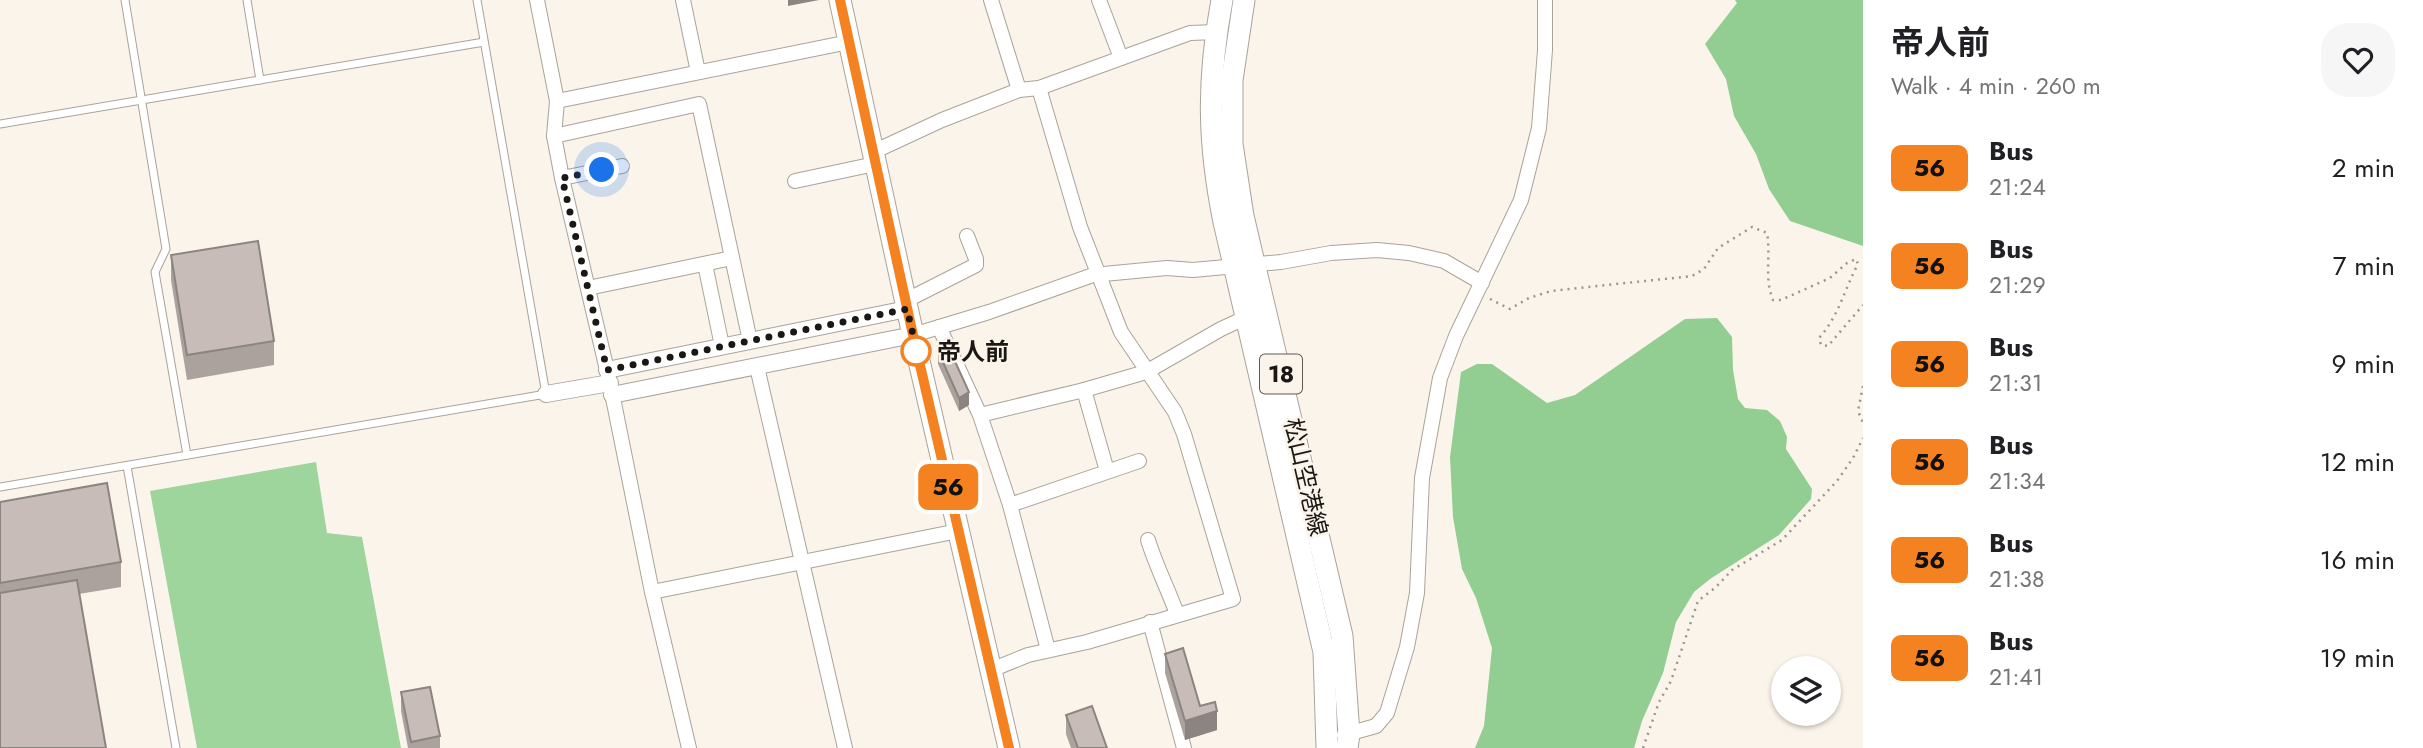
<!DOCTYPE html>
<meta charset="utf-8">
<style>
body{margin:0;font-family:Jost,"Noto Sans JP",sans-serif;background:#f6f6f6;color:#202124;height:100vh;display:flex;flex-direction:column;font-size:26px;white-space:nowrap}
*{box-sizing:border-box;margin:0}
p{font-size:23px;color:#757577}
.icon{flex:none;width:38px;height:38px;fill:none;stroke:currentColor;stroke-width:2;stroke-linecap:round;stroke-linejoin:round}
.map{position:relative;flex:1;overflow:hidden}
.drawer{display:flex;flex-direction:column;background:#fff;width:560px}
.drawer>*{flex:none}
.badge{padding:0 14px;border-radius:10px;font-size:24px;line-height:46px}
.controls{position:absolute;left:1771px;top:656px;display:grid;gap:14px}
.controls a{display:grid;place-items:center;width:70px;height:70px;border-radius:50%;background:#fff;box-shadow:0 2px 5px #0004;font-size:35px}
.you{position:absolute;width:35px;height:35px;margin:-18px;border:5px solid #fff;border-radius:50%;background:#1a73e8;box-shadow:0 0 0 10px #1a73e833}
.map>.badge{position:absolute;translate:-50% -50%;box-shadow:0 0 0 4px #fff}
.round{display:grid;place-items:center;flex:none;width:74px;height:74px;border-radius:28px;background:#f6f6f6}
.headline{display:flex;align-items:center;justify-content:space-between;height:119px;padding:0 28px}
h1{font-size:33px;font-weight:700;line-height:52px}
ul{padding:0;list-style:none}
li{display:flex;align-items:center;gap:21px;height:98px;padding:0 28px}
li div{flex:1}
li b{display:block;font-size:26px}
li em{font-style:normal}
li .badge{min-width:77px;font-weight:700;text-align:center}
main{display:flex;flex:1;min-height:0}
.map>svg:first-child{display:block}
.green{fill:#9ed59d}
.forest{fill:#92cd91}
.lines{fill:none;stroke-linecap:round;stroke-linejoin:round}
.service-casing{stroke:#a9a39b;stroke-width:9}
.minor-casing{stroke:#a9a39b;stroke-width:16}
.tertiary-casing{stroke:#a9a39b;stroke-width:18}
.primary-casing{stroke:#a9a39b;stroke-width:23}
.path{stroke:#9a958f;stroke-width:2.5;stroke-dasharray:2 5;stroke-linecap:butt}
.service{stroke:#fff;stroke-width:7}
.minor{stroke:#fff;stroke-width:14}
.tertiary{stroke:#fff;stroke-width:16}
.primary{stroke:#fff;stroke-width:21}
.wall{fill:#aba29e}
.shaded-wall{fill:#8b8481}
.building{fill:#c7bcb8;stroke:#8b8481;stroke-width:2}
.line-casing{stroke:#fff;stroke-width:16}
.line{stroke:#f58220;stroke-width:10}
.walk{stroke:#1a1714;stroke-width:7;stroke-dasharray:0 12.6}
.stop-dot{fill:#fff;stroke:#f58220;stroke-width:3.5}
.labels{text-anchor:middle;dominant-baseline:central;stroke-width:5;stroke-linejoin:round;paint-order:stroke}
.shield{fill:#fbf4eb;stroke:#5e5954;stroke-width:2}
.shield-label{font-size:23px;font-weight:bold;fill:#1a1714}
.stop-label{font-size:24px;font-weight:bold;fill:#1a1714;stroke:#fbf4eb;text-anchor:start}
.street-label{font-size:24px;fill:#1a1714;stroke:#fbf4eb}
</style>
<main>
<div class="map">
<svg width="1863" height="748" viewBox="0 0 1863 748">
<rect width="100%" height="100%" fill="#fbf4eb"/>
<path class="green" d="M316 462 327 533 362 537 401 748H197L150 491Z"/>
<g class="forest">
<path d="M1735 0H1863V246L1790 221 1769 189 1756 154 1734 116 1726 79 1705 44 1737 3Z"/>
<path d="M1717 318 1732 337 1733 370 1738 399 1745 408 1767 410 1780 421 1787 437 1786 449 1812 489 1811 499 1779 535 1710 579 1694 592 1676 622 1663 673 1642 721 1634 748H1475L1484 726 1492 648 1476 598 1462 569 1453 517 1450 457 1461 372 1477 364H1492L1547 403 1575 395 1685 319Z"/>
</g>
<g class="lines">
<defs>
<g id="service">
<path d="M125 0 166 249 155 272 187 455"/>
<path d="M247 0 260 80"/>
<path d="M0 124 484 42"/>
<path d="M127 466 176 748"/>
<path d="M0 487 546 394 477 0"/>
</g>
<g id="minor">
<path d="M537 0 557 101 554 136 562 178 610 383 652 592 689 748"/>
<path d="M683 0 698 72"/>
<path d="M991 0 1019 90"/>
<path d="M1099 0 1121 58"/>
<path d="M557 101 849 42"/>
<path d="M554 136 699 104 750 341"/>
<path d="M873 152 942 120 1019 90 1039 88 1190 33 1217 32"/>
<path d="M562 178 622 166"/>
<path d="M795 181 875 164"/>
<path d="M705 264 722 346"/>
<path d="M588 288 732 258"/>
<path d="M905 301 976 265V259L967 236"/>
<path d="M939 327 980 415 1010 505 1048 650"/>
<path d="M913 335 989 312 1093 275 1167 268 1193 270 1281 262 1331 253 1377 250 1409 253 1444 261 1482 283"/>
<path d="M757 367 845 748"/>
<path d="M1084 390 1107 471"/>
<path d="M980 415 1084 390 1146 372 1221 329 1247 317"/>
<path d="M1010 505 1139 461"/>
<path d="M1148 540C1156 566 1168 589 1177 614"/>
<path d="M652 592 958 531"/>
<path d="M1150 622 1184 748"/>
<path d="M991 670 1028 655 1087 642 1233 599 1184 434 1175 412 1121 332 1080 227 1039 88"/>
<path d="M1344 735 1376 726 1387 713 1407 647 1417 593 1422 478 1440 378 1456 336 1521 200 1539 128 1545 50V0"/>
</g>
<g id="tertiary">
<path d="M607 370 907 309"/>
<path d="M546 394 610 383"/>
<path d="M612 395 913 335"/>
</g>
<g id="primary">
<path d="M840 0 913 335 1009 748"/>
<path d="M1222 0C1207 80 1208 143 1224 222L1324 652 1327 748"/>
<path d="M1244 0 1232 80V144L1243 216 1342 636 1349 734 1347 748"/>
</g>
</defs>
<use href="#service" class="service-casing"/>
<use href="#minor" class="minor-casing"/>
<use href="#tertiary" class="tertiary-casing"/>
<use href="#primary" class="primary-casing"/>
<g class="path">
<path d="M1490 299 1510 309 1529 298 1551 291 1692 276 1704 269 1718 248 1752 227 1767 233C1771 255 1764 279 1773 300H1781L1830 278 1847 263 1856 259 1858 264C1844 290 1839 316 1819 338L1821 345 1828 346 1863 305"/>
<path d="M1863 386 1858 411 1863 423"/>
<path d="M1643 748 1659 702 1671 681 1698 601 1716 587 1732 570 1782 540 1837 481 1853 458 1863 438"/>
</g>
<use href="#service" class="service"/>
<use href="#minor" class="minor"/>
<use href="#tertiary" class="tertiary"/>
<use href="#primary" class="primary"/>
</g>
<g class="wall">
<path d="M171 255 274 341V365L187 380 171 280Z"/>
<path d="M938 351 969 405 959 411 938 364Z"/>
<path d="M0 502 121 562V587L79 594 0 748Z"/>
<path d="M1165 654 1200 706 1217 730 1185 740 1165 673Z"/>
<path d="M401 692 440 736V748H408L401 711Z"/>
<path d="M1066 715 1107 748H1071L1066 734Z"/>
</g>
<g class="shaded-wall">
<path d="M788 0H819L788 6Z"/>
<path d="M969 392V405L959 411V398Z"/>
<path d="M1217 711V730L1185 740V721Z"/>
</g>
<g class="building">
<path d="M258 241 274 341 187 355 171 255Z"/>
<path d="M948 346 969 392 959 398 938 351Z"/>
<path d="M107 483 121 562 0 583V502Z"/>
<path d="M77 580 106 748H0V593Z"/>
<path d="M1183 648 1200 706 1215 702 1217 711 1185 721 1165 654Z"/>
<path d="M430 687 440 736 411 742 401 692Z"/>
<path d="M1092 706 1107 748H1078L1066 715Z"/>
</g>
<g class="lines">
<defs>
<path id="line" d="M840 0 913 335 1009 748"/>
</defs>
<use href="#line" class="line-casing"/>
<use href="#line" class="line"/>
<path class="walk" d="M602 170 562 178 607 370 907 309 919 360 916 351"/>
</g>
<circle class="stop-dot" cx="916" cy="351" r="14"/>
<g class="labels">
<rect class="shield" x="1260" y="354.5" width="42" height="39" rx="5"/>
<g class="shield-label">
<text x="1281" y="374">18</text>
</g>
<g class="stop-label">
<text x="937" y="351">帝人前</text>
</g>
<g class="street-label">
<text transform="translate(1306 477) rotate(77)">松山空港線</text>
</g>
</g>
</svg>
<div class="controls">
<a><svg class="icon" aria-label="layers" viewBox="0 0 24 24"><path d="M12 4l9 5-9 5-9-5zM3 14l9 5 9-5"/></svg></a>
</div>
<div class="you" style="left:602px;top:170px"></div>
<b class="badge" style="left:948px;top:487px;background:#f58220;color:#111">56</b>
</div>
<section class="drawer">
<div class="headline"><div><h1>帝人前</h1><p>Walk · 4 min · 260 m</p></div><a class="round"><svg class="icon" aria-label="heart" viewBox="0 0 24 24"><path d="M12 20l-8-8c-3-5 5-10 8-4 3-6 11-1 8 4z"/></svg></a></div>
<ul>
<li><span class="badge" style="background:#f58220;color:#111">56</span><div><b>Bus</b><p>21:24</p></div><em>2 min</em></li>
<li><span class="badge" style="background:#f58220;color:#111">56</span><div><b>Bus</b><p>21:29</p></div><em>7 min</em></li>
<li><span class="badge" style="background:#f58220;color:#111">56</span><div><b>Bus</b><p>21:31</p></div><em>9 min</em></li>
<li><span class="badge" style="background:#f58220;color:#111">56</span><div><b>Bus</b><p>21:34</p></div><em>12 min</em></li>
<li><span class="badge" style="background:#f58220;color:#111">56</span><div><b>Bus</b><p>21:38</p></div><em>16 min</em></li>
<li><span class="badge" style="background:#f58220;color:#111">56</span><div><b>Bus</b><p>21:41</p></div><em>19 min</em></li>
</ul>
</section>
</main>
